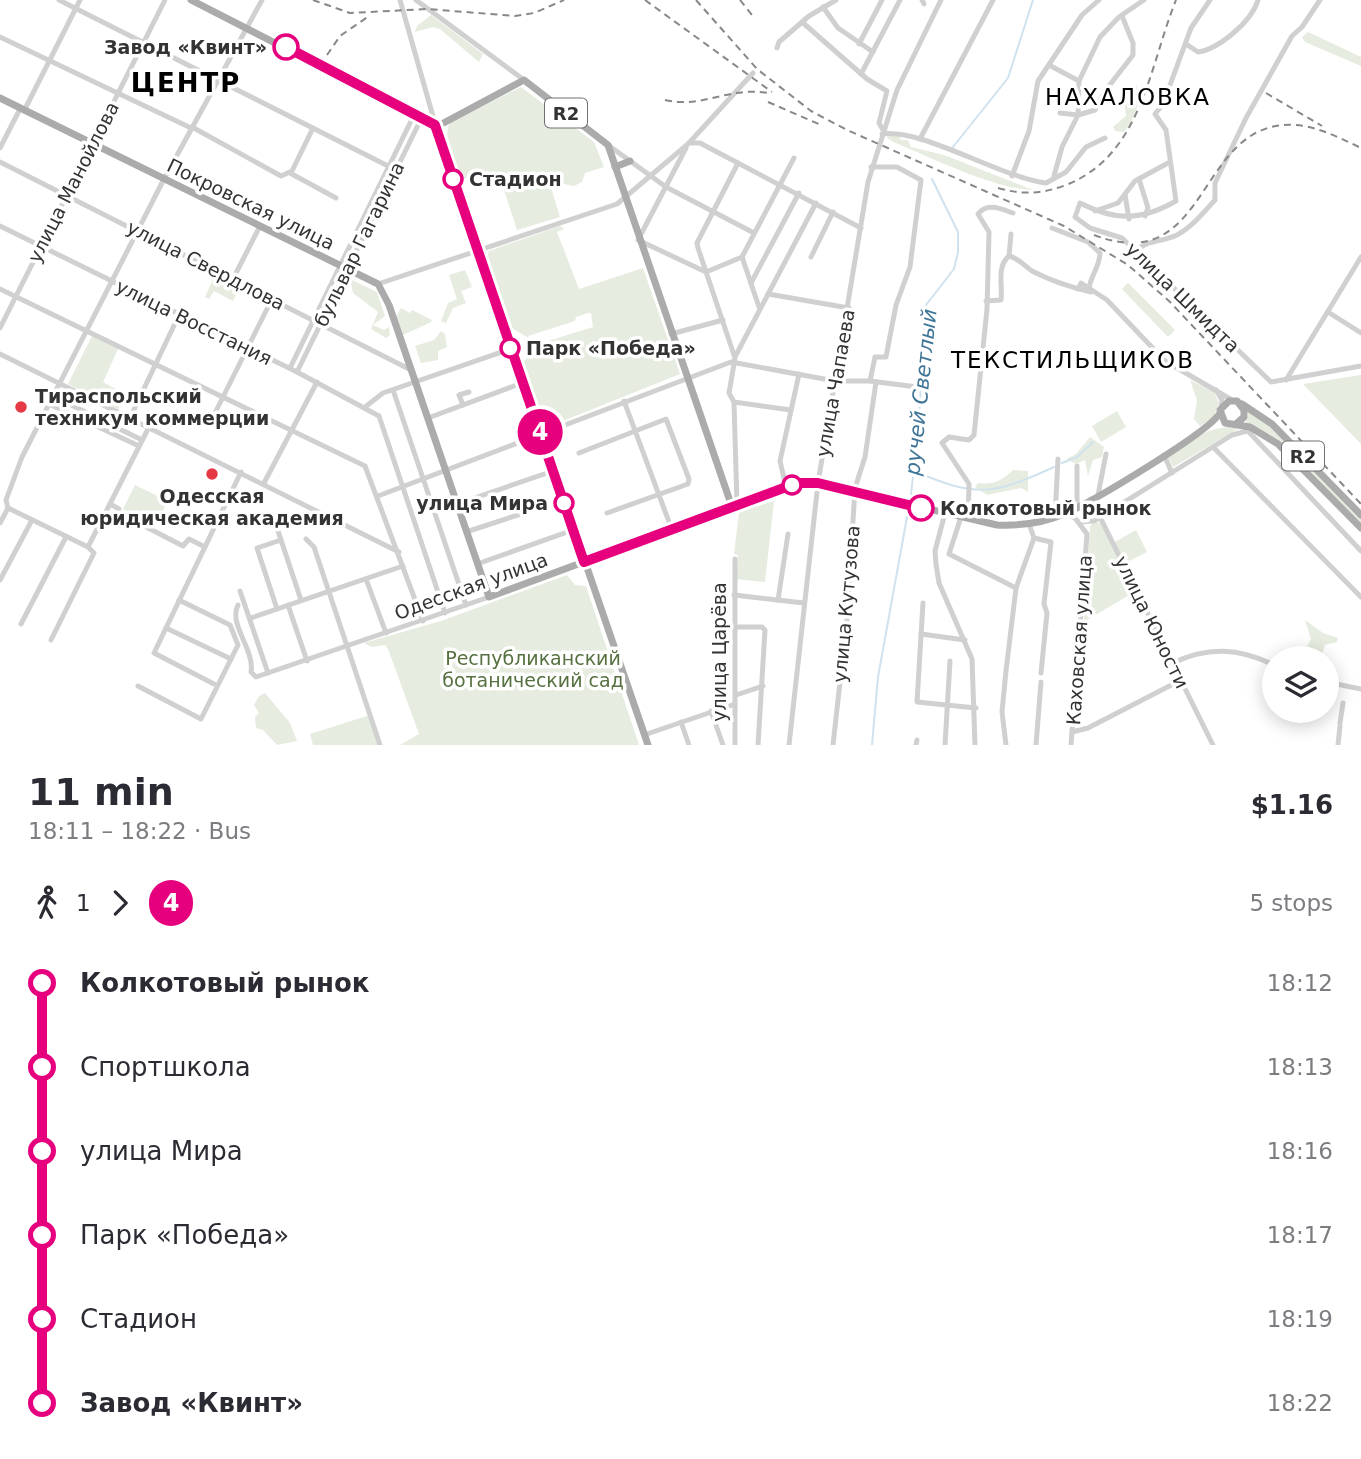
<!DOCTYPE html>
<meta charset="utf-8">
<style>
body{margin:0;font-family:"DejaVu Sans",sans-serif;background:#f2f2f3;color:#2b2b33;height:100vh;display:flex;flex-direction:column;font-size:26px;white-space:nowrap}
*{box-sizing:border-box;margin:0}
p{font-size:23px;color:#7c7c81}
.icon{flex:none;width:38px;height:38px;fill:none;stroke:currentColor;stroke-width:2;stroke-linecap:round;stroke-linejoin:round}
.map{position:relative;height:745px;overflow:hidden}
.details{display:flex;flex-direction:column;background:#fff;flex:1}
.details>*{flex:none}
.badge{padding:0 14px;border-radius:23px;font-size:24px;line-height:46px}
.fabs{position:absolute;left:1262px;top:646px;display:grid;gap:14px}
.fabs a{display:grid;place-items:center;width:77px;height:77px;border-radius:50%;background:#fff;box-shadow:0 4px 18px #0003;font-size:35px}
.map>.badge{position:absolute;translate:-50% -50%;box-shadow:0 0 0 4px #fff}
.legs{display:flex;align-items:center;gap:10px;height:77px;padding:0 28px;font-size:23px}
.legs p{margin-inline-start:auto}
.summary{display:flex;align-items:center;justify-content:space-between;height:119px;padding:0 28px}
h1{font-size:38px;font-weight:600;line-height:52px}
ul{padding:0 28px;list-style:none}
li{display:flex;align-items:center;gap:24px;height:84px;font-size:26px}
li i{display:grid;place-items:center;width:10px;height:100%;margin:0 9px;background:currentColor}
li i::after{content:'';width:18px;height:18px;margin:-9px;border:5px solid;border-radius:50%;background:#fff}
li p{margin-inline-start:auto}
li:first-child i{background:linear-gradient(#0000 50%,currentColor 0)}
li:last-child i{background:linear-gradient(currentColor 50%,#0000 0)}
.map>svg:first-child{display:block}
.green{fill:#e6ecdf;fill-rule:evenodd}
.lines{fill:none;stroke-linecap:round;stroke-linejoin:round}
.stream{stroke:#cfe2ee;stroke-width:2}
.minor{stroke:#d0d0d0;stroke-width:5}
.major{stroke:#ababab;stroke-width:7}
.rail{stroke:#888;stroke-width:2;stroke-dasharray:7 5;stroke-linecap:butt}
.line-1-casing{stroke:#fff;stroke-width:16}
.line-1{stroke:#e6007e;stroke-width:10}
.stop-1-dot{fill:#fff;stroke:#e6007e;stroke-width:3.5}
.poi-dot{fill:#e63946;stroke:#fff;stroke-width:2.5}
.labels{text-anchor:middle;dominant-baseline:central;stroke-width:7;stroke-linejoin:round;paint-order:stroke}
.shield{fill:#fff;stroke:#707070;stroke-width:2}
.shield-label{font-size:18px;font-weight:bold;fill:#333}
.stop-label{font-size:19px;font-weight:bold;fill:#333;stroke:#fff;text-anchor:start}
.street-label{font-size:19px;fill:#333;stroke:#fff}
.poi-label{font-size:19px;font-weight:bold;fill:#333;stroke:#fff;text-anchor:start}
.park-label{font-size:19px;fill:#56703f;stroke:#fff}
.water-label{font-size:21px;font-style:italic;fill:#3f7597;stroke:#fff}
.quarter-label{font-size:23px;letter-spacing:2px;fill:#000;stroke:#fff}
.district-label{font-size:26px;font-weight:bold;letter-spacing:2px;fill:#000;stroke:#fff}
</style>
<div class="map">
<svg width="1361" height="745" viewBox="0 0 1361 745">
<rect width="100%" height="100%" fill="#fff"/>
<g class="green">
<path d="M431 15 483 54 479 62 440 29 433 27 415 32 417 26Z"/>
<path d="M1308 32 1361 57V66L1305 42 1302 37Z"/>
<path d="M1136 85C1143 97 1134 122 1124 132L1115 131 1113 127 1126 116 1124 98Z"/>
<path d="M521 87 594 142 604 167 585 173 582 182 574 186 549 181 560 217 517 230 503 187 480 170 461 181C451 168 444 141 449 123Z"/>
<path d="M888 135 899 136 901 140H908L911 147 944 155 1033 190C994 189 930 157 893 142L887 138Z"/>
<path d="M560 226 564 229 557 232 579 289 643 268 680 374 553 425 548 422 546 425H541L521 366 531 351 527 337 510 327 486 259 489 251ZM588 313H591L593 327 532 346 528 336 575 321 576 317Z"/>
<path d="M465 270 472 287 461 291 466 303 453 308 446 323 441 321 448 303 457 299 449 275Z"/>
<path d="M216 272 241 285 233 301 214 291 209 299 205 297Z"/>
<path d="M350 279 377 292 385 316 373 325 384 330 389 327 390 335 386 338 371 329 378 312 353 293Z"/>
<path d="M1128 283 1175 330 1168 337 1122 289Z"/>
<path d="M401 308 410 313 412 310 432 320 431 322 401 336 395 319Z"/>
<path d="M441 331 445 334 447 347 438 351V360L421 363 415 346 434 340Z"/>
<path d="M92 336 118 349 103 382 125 394 118 410 68 384Z"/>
<path d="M1361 375V444L1303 384Z"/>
<path d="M1190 380 1214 392 1219 403 1213 418 1200 426 1194 419 1197 400Z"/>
<path d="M1249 410 1254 411 1361 518V525L1270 435 1246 422Z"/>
<path d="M1117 411 1126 427 1101 442 1092 426Z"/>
<path d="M1228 427 1238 429 1173 467 1168 457C1184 443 1205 429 1228 427Z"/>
<path d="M1090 437 1104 447 1102 457 1093 460 1088 476 1085 460 1076 464 1066 459 1076 454Z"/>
<path d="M1013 470 1028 471V492L1021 488 987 495 975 487 978 483C992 485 1002 481 1013 470Z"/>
<path d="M135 485 168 501 156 525 123 509Z"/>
<path d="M774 501 765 582 736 579 738 555 734 554 739 512Z"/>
<path d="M1096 521 1103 525 1136 591 1087 620H1084L1090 526Z"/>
<path d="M1136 530 1147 552 1125 563 1115 542Z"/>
<path d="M567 575 575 585 586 586 639 745H400L419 734 388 649 385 645 372 647 364 643 441 621Z"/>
<path d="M1305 620 1323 633 1338 638 1337 642 1325 645 1321 658H1301L1311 639Z"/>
<path d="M265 693 290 723 297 741 277 745 263 730 256 728 255 717 259 713 254 705 259 696Z"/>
<path d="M370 715 380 745H313L310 734Z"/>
</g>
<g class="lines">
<g class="stream">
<path d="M953 147 1008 78 1033 0"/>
<path d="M1062 463 1077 457 1093 442"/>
<path d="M914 471C977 498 993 495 1054 467"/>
<path d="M911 494 918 433 926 305 954 269 958 252V232L932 179"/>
<path d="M872 745 878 677 907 517"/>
</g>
<g class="minor">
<path d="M59 0 396 170"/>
<path d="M400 0 436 127"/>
<path d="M416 0 524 80"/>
<path d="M922 0 924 4"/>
<path d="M1210 0 1191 28 1163 104 1155 114 1166 130 1176 201C1141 221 1115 221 1080 203L1075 217 1090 228 1122 238 1271 382 1361 366"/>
<path d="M823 7 838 28 873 52"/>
<path d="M802 22 867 79 887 91 879 123 883 130"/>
<path d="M0 37 191 128"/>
<path d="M859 44 882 0"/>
<path d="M1186 44 1198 52C1219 49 1252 21 1258 0"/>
<path d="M777 48 779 42 809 16 836 0"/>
<path d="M1049 65 1079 81"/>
<path d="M861 74 900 0"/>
<path d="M24 111 80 0"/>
<path d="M1060 113 1078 115 1095 110 1105 91 1133 55V43L1122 16"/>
<path d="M192 127 281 176 292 171 313 128"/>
<path d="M882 134C922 128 997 176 1046 183L1066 172 1086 147 1105 138"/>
<path d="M920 139 993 0"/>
<path d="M689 143H700L861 228"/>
<path d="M608 145 666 187 754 233"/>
<path d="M0 148 20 109"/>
<path d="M686 148 638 240 706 272"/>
<path d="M0 162 411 370"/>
<path d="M738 163 697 243 698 248 735 358 729 393 734 402 791 410"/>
<path d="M290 173 336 198"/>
<path d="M1012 176 1029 131 1038 81 1082 15 1099 0"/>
<path d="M1054 176 1062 147 1078 115 1079 81 1100 37 1119 17 1144 0"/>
<path d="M1139 179 1148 208 1145 216"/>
<path d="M1125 195 1129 219"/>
<path d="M1095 211 1118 203 1135 181 1168 163"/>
<path d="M0 226 297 372 379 416 445 613"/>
<path d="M1052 228 1088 242 1100 253C1100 266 1091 275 1089 288"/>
<path d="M1135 252C1145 240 1163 242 1177 235 1192 227 1203 213 1215 200V183L1246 118 1292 36 1302 27 1320 0"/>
<path d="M1009 256 1011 234"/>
<path d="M742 257 794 158"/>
<path d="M742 257 759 307"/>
<path d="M811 257 833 212"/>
<path d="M706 272 742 257"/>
<path d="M233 279 260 226"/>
<path d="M751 283 799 193"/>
<path d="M378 284 617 204 688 144 753 73"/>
<path d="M0 289 365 466 423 621"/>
<path d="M1078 289 1081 283 1107 300 1165 361 1232 400"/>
<path d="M768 294 849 308"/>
<path d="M986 301 1001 300C1003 285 996 267 1009 256 1020 259 1023 265 1032 271 1051 281 1070 287 1091 292"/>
<path d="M1328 312 1361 333"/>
<path d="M0 328 165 0"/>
<path d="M671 334 723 320"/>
<path d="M0 354 399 552"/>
<path d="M736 355 816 203"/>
<path d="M290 368 415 113"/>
<path d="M297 372 422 117"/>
<path d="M1286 380 1361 257"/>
<path d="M870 381 875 357H886L896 305 910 267 921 180 897 167H871"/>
<path d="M393 390 466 605"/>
<path d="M1216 390 1222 400 1221 408"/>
<path d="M53 396 142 440"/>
<path d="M624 401 672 530"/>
<path d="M734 402 737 505"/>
<path d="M49 404 139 446"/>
<path d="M463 405 459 395 469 392"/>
<path d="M365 407 383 393 510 349"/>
<path d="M213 417 272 299"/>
<path d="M130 418 179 315"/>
<path d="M428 418 514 386"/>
<path d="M1246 429 1361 551"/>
<path d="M1213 447 1361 597"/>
<path d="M579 453 666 419 689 479 688 484 607 513"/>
<path d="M1164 455 1172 473"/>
<path d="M264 483 317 382"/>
<path d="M786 487 780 461 799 374"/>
<path d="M1098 495 1106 454"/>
<path d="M378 496 731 362 835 381H870L917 387"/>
<path d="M1091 499 1213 745"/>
<path d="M110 504 119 509V513L183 546 189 539 205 547"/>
<path d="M457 504 553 471"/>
<path d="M8 508 88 547 94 553 51 640"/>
<path d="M1077 508V466"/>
<path d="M945 513 935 551 936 564 939 583 972 659 975 745"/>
<path d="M1065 514 1075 518 1087 534 1071 745"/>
<path d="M961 517 949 554 1016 588"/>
<path d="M1055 517 1058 459"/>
<path d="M968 519 969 484 942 443 949 437 969 440 974 435 987 309 989 232 978 214C987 202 1001 209 1013 213"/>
<path d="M1079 522 1094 521 1232 435 1247 431"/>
<path d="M0 523 8 508 6 500 22 457 164 179 262 0"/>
<path d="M278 531 301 600"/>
<path d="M466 532 527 512"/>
<path d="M1034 538 1051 542 1044 604 1047 613 1041 673"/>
<path d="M306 539 314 547 380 745"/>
<path d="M88 547 149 427"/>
<path d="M735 559V745"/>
<path d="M477 564 573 530"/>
<path d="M366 579 386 633"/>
<path d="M0 580 32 520"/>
<path d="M240 591 268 673"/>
<path d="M734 595 804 603"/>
<path d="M778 600 788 534"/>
<path d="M923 603 917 702 976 708"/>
<path d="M238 605C228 624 255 650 251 672L256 677 489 597"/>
<path d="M288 605 307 661"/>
<path d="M277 609 257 548 281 540"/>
<path d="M251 618 403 566"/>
<path d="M21 624 66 537"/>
<path d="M735 627H762L765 630 758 745"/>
<path d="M166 628 231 659"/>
<path d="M921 634 965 640"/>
<path d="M1173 663C1208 646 1239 648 1274 665"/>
<path d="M1326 682 1361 689"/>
<path d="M214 684 154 653 241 472"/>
<path d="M138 686 201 719 238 645 230 625 179 600"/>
<path d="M736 695 763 686"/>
<path d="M711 711 723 745"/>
<path d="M681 722 689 745"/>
<path d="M1340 723 1343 703"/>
<path d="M1072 732 1088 728 1181 680"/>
<path d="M644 735 735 704"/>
<path d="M789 745 818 483 868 182 897 90 941 0"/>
<path d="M833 745 847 619 855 488 865 457 876 382"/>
<path d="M916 745 917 740"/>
<path d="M945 745 950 661"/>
<path d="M1006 745 1002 712 1006 671 1016 588 1034 538 1029 524"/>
<path d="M1036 745 1041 682"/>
<path d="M1338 745 1340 726"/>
</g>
<g class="major">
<path d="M191 0 435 125 648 745"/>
<path d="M0 98 378 284 389 305 489 597 797 483H818L997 525C1021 526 1044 523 1066 513 1092 502 1208 433 1220 413"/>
<path d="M436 127 524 80 608 145 732 507"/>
<path d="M615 167 630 161"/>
<path d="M1242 404 1272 424 1361 515"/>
<path d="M1236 424 1244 417V410L1237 401H1229L1220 410 1225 423 1250 427 1278 444 1361 528"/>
</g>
<g class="rail">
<path d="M313 0 350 13 428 9 515 16 534 13 564 0"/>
<path d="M645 0 772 92"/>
<path d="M696 0 757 69 811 111 847 130 1064 226 1128 265 1169 301 1361 504"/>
<path d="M740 0 752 15"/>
<path d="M327 55 340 36 369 16"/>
<path d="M1266 93 1322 126"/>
<path d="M665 100C702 109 729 86 768 93"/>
<path d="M768 102 821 125"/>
<path d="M998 188C1022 195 1042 194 1066 185 1142 155 1149 67 1176 0"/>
<path d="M1094 235C1212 280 1195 118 1296 125 1319 127 1340 138 1361 148"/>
</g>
</g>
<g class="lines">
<defs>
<path id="line-1" d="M286 47 435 125 584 562 797 483H818L921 508"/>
</defs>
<use href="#line-1" class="line-1-casing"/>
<use href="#line-1" class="line-1"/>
</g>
<g class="stop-1-dot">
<circle cx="286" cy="47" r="12"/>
<circle cx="453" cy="179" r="9"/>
<circle cx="510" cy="348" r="9"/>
<circle cx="792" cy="485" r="9"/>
<circle cx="564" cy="503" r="9"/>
<circle cx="921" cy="508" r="12"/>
</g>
<g class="poi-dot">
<circle cx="21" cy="407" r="7"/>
<circle cx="212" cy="474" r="7"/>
</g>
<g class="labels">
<g class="shield">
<rect x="545" y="98.5" width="42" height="29" rx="5"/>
<rect x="1282" y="441.5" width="42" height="29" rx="5"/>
</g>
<g class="shield-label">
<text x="566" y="113">R2</text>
<text x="1303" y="456">R2</text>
</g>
<g class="stop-label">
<text x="267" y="47" text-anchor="end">Завод «Квинт»</text>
<text x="469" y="179">Стадион</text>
<text x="526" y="348">Парк «Победа»</text>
<text x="548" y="503" text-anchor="end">улица Мира</text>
<text x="940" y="508">Колкотовый рынок</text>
</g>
<g class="street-label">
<text transform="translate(73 182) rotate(-63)">улица Манойлова</text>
<text transform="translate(251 204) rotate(26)">Покровская улица</text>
<text transform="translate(359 244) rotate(-64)">бульвар Гагарина</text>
<text transform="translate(206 265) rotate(27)">улица Свердлова</text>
<text transform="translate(1183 297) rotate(44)">улица Шмидта</text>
<text transform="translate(194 322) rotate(26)">улица Восстания</text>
<text transform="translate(835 383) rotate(-80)">улица Чапаева</text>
<text transform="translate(471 586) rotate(-20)">Одесская улица</text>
<text transform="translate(846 604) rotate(-85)">улица Кутузова</text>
<text transform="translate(1152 622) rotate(64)">улица Юности</text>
<text transform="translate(1079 640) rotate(-86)">Каховская улица</text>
<text transform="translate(719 652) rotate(-90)">улица Царёва</text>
</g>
<g class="poi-label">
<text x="35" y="396">Тираспольский<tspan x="35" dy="22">техникум коммерции</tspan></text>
<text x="212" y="496" text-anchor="middle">Одесская<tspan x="212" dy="22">юридическая академия</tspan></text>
</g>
<g class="park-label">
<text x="533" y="658">Республиканский<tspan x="533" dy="22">ботанический сад</tspan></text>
</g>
<g class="water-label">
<text transform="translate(921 392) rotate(-84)">ручей Светлый</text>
</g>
<g class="quarter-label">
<text x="1128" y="97">НАХАЛОВКА</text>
<text x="1073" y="360">ТЕКСТИЛЬЩИКОВ</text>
</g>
<g class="district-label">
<text x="186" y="83">ЦЕНТР</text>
</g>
</g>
</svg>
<div class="fabs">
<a><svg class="icon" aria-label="layers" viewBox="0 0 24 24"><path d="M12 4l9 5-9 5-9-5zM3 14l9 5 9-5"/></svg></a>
</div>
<b class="badge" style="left:540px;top:432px;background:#e6007e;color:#fff">4</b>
</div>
<section class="details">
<div class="summary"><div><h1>11 min</h1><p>18:11 – 18:22 · Bus</p></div><b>$1.16</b></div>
<div class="legs"><svg class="icon" aria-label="walk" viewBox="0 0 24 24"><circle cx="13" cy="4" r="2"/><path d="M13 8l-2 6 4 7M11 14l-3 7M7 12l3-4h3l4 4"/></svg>1<svg class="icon" aria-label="forward" viewBox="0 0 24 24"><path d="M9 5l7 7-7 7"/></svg><b class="badge" style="background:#e6007e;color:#fff">4</b><p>5 stops</p></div>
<ul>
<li><i style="color:#e6007e"></i><b>Колкотовый рынок</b><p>18:12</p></li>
<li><i style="color:#e6007e"></i><span>Спортшкола</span><p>18:13</p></li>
<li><i style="color:#e6007e"></i><span>улица Мира</span><p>18:16</p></li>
<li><i style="color:#e6007e"></i><span>Парк «Победа»</span><p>18:17</p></li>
<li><i style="color:#e6007e"></i><span>Стадион</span><p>18:19</p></li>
<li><i style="color:#e6007e"></i><b>Завод «Квинт»</b><p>18:22</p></li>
</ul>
</section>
